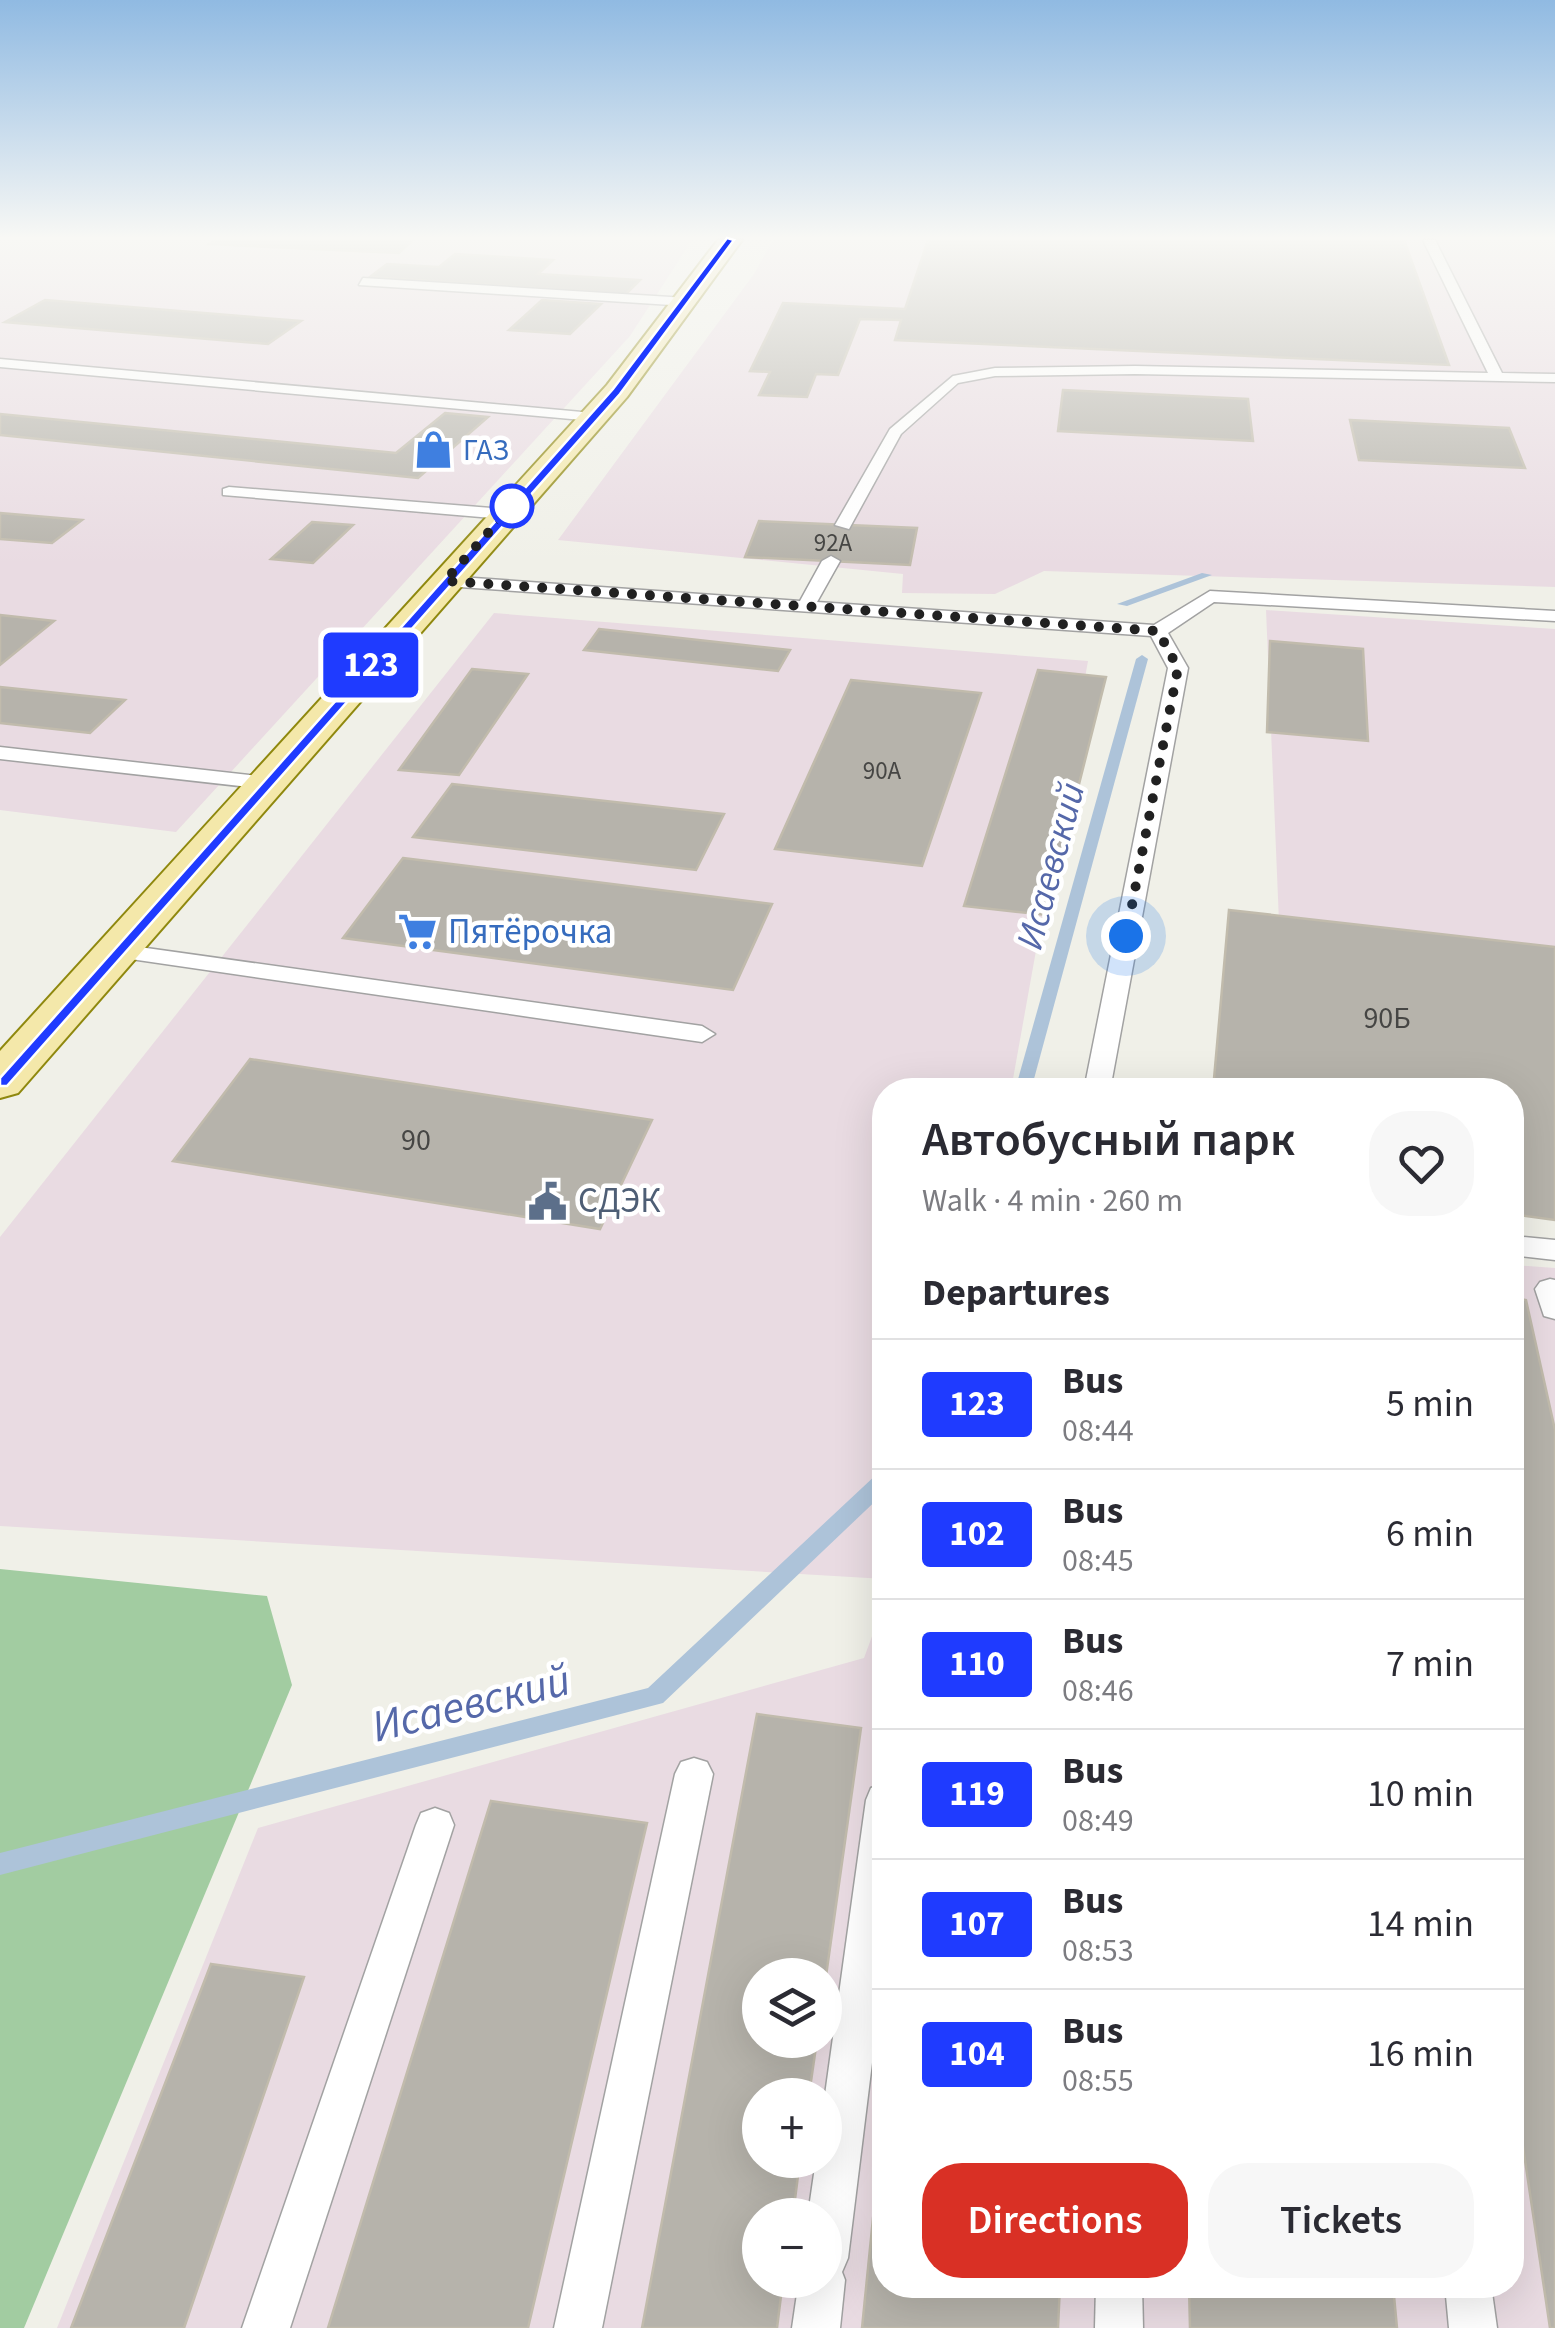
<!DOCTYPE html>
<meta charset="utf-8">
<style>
body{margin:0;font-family:"Source Sans 3",sans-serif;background:#f7f7f7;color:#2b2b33;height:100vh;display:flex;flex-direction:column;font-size:38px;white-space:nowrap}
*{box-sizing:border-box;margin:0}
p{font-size:32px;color:#7c7c81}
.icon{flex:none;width:55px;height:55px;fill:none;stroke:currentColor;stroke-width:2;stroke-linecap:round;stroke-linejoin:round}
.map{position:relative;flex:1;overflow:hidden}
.drawer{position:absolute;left:872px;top:1078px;width:652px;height:1220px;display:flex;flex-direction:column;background:#fff;border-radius:40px;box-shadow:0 10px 40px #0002}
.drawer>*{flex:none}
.badge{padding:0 20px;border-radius:8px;font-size:35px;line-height:65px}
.fabs{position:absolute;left:742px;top:1958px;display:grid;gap:20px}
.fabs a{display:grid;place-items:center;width:100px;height:100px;border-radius:50%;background:#fff;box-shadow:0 10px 40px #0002;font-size:50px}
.you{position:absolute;width:50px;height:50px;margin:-25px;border:8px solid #fff;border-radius:50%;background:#1a73e8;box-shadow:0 0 0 15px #1a73e833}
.map>.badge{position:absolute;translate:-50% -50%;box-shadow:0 0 0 5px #fff}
h2{padding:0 50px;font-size:38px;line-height:90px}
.round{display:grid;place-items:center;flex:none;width:105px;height:105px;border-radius:40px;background:#f7f7f7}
.head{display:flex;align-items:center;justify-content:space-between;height:170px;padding:0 50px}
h1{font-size:48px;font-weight:600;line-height:75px}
.button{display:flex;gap:20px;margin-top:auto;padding:20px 50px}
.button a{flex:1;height:115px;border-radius:40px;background:#d93025;color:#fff;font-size:40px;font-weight:600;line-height:115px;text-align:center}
.button a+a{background:#f7f7f7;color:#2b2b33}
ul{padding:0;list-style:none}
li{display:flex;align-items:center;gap:30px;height:130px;padding:0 50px;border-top:2px solid #e1e1e2}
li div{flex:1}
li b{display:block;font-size:38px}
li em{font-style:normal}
li .badge{min-width:110px;font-weight:700;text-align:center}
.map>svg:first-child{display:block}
.industrial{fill:#e9dbe2;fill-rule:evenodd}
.forest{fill:#a2cca1}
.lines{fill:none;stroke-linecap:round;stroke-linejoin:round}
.stream{fill:#adc3d9;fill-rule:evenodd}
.building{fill:#b6b3ab;stroke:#c1bbac;stroke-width:2.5}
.lane-casing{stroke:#a2a2a2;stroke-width:3}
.primary-casing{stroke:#8f880e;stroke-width:4}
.lane{fill:#fff;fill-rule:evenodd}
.primary{fill:#f4e8aa;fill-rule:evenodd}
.line{fill:#1f3bff;stroke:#fff;stroke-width:2.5}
.walk{stroke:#212121;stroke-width:10;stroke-dasharray:0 18}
.stop-dot{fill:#fff;stroke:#1f3bff;stroke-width:5}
.labels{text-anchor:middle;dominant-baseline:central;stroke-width:9;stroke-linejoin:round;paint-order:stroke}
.far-number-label{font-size:25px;fill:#464644}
.far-shop-label{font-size:30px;fill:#366cbe;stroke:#fff;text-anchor:start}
.number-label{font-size:30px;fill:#464644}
.shop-label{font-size:35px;fill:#366cbe;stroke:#fff;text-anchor:start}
.service-label{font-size:35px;fill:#4e5e75;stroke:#fff;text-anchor:start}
.water-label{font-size:38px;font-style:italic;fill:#5568a9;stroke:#fff}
.near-water-label{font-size:45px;font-style:italic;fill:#5568a9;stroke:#fff}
</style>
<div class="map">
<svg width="1555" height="2328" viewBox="0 0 1555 2328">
<rect width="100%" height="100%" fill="#f0f0e8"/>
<g class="industrial">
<path d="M0 240H692L630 336 176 832 0 810Z"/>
<path d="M773 240H1555V587L1044 571 995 594 902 593 903 574 558 540 754 274Z"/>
<path d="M1266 610 1555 629V1197L1512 1090H1286Z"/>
<path d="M494 613 1088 661 1011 1090H885V1579L0 1526V1237Z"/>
<path d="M1513 1265 1555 1268V2328H57L258 1828 864 1658 885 1601V2285H1512ZM760 1975H825V2040H760ZM760 2095H825V2160H760ZM760 2215H825V2280H760Z"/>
</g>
<path class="forest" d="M0 1569 267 1596 292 1685 24 2328H0Z"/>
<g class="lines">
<g class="stream">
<path d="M1202 573 1212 575 1127 606 1117 604Z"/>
<path d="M1142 655 1148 659 1031 1090H1015L1136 659Z"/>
<path d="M885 1471V1492L663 1703 0 1875V1853L648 1688 878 1473Z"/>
</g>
</g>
<g class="building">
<path d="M215 240H413L399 253 209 244Z"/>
<path d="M928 240H1404L1449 365 895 340 901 320 860 319 838 375 816 374 807 397 759 395 770 372 750 371 783 303 905 309Z"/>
<path d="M455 254 553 260 538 274 640 280 626 294 370 277 387 264 439 267Z"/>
<path d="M45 300 301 321 268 344 5 322Z"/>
<path d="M542 300 601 304 570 334 509 330Z"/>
<path d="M1063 390 1248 399 1253 441 1058 431Z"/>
<path d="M445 413 488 417 418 478 0 435V414L396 453Z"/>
<path d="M1350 420 1509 428 1525 468 1359 460Z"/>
<path d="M0 513 82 520 52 543 0 539Z"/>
<path d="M759 521 917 528 910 565 745 557Z"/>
<path d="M312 522 353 525 313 563 271 559Z"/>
<path d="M0 615 54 621 0 665Z"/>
<path d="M599 629 790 650 778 671 584 650Z"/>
<path d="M1270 641 1363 649 1368 741 1267 732Z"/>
<path d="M472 669 528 674 459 775 399 770Z"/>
<path d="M1038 670 1106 677 1046 915 964 906Z"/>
<path d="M851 680 981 693 922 866 775 849Z"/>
<path d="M0 687 125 700 90 733 0 723Z"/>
<path d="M452 784 724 814 696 870 413 837Z"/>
<path d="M403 858 772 904 733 990 343 938Z"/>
<path d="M1229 910 1555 947V1220L1512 1214V1090H1213Z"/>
<path d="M250 1059 652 1120 600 1229 173 1161Z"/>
<path d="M1512 1298 1526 1300 1555 1430V2328H1550L1512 2073Z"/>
<path d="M757 1714 861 1728 825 1983V1975H760V2040H817L809 2095H760V2160H800L793 2215H760V2280H783L777 2328H642Z"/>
<path d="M491 1801 647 1823 528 2328H328Z"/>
<path d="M211 1964 304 1977 184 2328H71Z"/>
<path d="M885 2099V2285H1060L1058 2328H862Z"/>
<path d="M1189 2285H1393L1397 2328H1190Z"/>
</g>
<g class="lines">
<defs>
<g id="lane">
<path d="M1423 240H1435L1502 373 1555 374V382L1135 374 995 376 958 383 901 434 849 529 835 525 890 429 953 376 995 368 1135 366 1488 373Z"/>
<path d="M363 278 687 298 693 302 687 306 359 285Z"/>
<path d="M0 359 593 413 600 417 593 421 0 367Z"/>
<path d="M229 487 504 509 512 514 504 519 223 495V489Z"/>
<path d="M831 556 840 561 817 602 1154 625 1210 591 1555 611V621L1214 602 1168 633 1188 668 1110 1090H1084L1168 668 1151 636 445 586 436 581 445 576 800 601 822 561Z"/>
<path d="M0 747 266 777 276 783 266 789 0 759Z"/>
<path d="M118 944 702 1026 715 1034 702 1042 110 956 106 951 110 946Z"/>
<path d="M1512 1236 1555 1240V1260L1512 1255Z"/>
<path d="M1550 1279 1555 1280V1319L1544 1316 1535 1289 1540 1282Z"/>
<path d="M694 1758 707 1762 713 1774 602 2328H554L675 1774 681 1762Z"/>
<path d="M885 1783V1957L848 2258 842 2272 845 2280 840 2328H792L799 2280H825V2215H808L816 2160H825V2095L866 1800 871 1788Z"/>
<path d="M435 1808 449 1813 454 1825 290 2328H242L416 1825 421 1813Z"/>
<path d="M1096 2285H1142L1143 2328H1095Z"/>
<path d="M1445 2285H1491L1497 2328H1449Z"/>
</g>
<path id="primary" d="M718 240H742L627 397 18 1093 0 1098V1051L607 385Z"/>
</defs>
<use href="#lane" class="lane-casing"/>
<use href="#primary" class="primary-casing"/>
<use href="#lane" class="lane"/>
<use href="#primary" class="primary"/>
</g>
<linearGradient id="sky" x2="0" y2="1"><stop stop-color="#90bae2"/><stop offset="0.42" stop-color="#f8f8f5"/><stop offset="1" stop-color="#f8f8f5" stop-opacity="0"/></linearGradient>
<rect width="1555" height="566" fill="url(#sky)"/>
<path class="line" d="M727 238 734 240 620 394 7 1086H0V1078L613 389Z"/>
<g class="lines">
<path class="walk" d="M512 506 445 581 1158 631 1178 668 1126 936"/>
</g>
<defs>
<symbol id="shop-bare" viewBox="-9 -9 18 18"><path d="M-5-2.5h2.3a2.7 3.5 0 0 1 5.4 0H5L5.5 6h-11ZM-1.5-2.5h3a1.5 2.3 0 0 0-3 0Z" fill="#3f7fe0" stroke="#fff" stroke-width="2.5" paint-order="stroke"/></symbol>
<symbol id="supermarket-bare" viewBox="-9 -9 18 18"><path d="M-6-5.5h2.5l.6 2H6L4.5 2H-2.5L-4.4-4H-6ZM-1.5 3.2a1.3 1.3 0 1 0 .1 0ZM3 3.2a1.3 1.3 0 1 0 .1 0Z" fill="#3f7fe0" stroke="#fff" stroke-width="2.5" paint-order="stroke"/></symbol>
<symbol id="civic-bare" viewBox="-9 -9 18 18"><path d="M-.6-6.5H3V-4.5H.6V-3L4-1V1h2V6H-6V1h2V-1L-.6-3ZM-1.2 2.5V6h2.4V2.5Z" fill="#5c6f8a" stroke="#fff" stroke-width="2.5" paint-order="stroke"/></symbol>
</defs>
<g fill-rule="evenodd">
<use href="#shop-bare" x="406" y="422" width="55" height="55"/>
<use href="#supermarket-bare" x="390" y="904" width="55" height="55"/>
<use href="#civic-bare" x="520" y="1174" width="55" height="55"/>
</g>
<circle class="stop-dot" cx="512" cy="506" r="20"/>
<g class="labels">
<g class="far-number-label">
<text x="833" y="543">92А</text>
<text x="882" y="771">90А</text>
</g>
<g class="far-shop-label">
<text x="463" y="450">ГАЗ</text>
</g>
<g class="number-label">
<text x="1387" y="1018">90Б</text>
<text x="416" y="1140">90</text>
</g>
<g class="shop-label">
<text x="448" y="932">Пятёрочка</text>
</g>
<g class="service-label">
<text x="578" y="1201">СДЭК</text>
</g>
<g class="water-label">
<text transform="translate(1051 866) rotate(-75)">Исаевский</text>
</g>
<g class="near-water-label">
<text transform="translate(471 1704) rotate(-14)">Исаевский</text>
</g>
</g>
</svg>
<div class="fabs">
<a><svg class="icon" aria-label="layers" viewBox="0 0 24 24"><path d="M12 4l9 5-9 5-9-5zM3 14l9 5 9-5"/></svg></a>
<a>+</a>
<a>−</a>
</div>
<div class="you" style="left:1126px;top:936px"></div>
<b class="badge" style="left:371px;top:665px;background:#1f3bff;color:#fff">123</b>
<section class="drawer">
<div class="head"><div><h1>Автобусный парк</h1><p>Walk · 4 min · 260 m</p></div><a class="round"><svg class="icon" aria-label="heart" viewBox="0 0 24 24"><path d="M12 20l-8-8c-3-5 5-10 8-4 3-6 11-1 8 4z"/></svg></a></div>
<h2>Departures</h2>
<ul>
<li><span class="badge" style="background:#1f3bff;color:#fff">123</span><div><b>Bus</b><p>08:44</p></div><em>5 min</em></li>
<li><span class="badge" style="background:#1f3bff;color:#fff">102</span><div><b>Bus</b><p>08:45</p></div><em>6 min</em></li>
<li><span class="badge" style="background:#1f3bff;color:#fff">110</span><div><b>Bus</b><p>08:46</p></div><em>7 min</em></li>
<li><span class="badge" style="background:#1f3bff;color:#fff">119</span><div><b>Bus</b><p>08:49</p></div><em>10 min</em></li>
<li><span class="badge" style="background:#1f3bff;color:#fff">107</span><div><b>Bus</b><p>08:53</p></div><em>14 min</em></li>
<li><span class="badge" style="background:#1f3bff;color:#fff">104</span><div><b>Bus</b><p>08:55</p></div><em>16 min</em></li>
</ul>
<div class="button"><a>Directions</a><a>Tickets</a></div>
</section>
</div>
